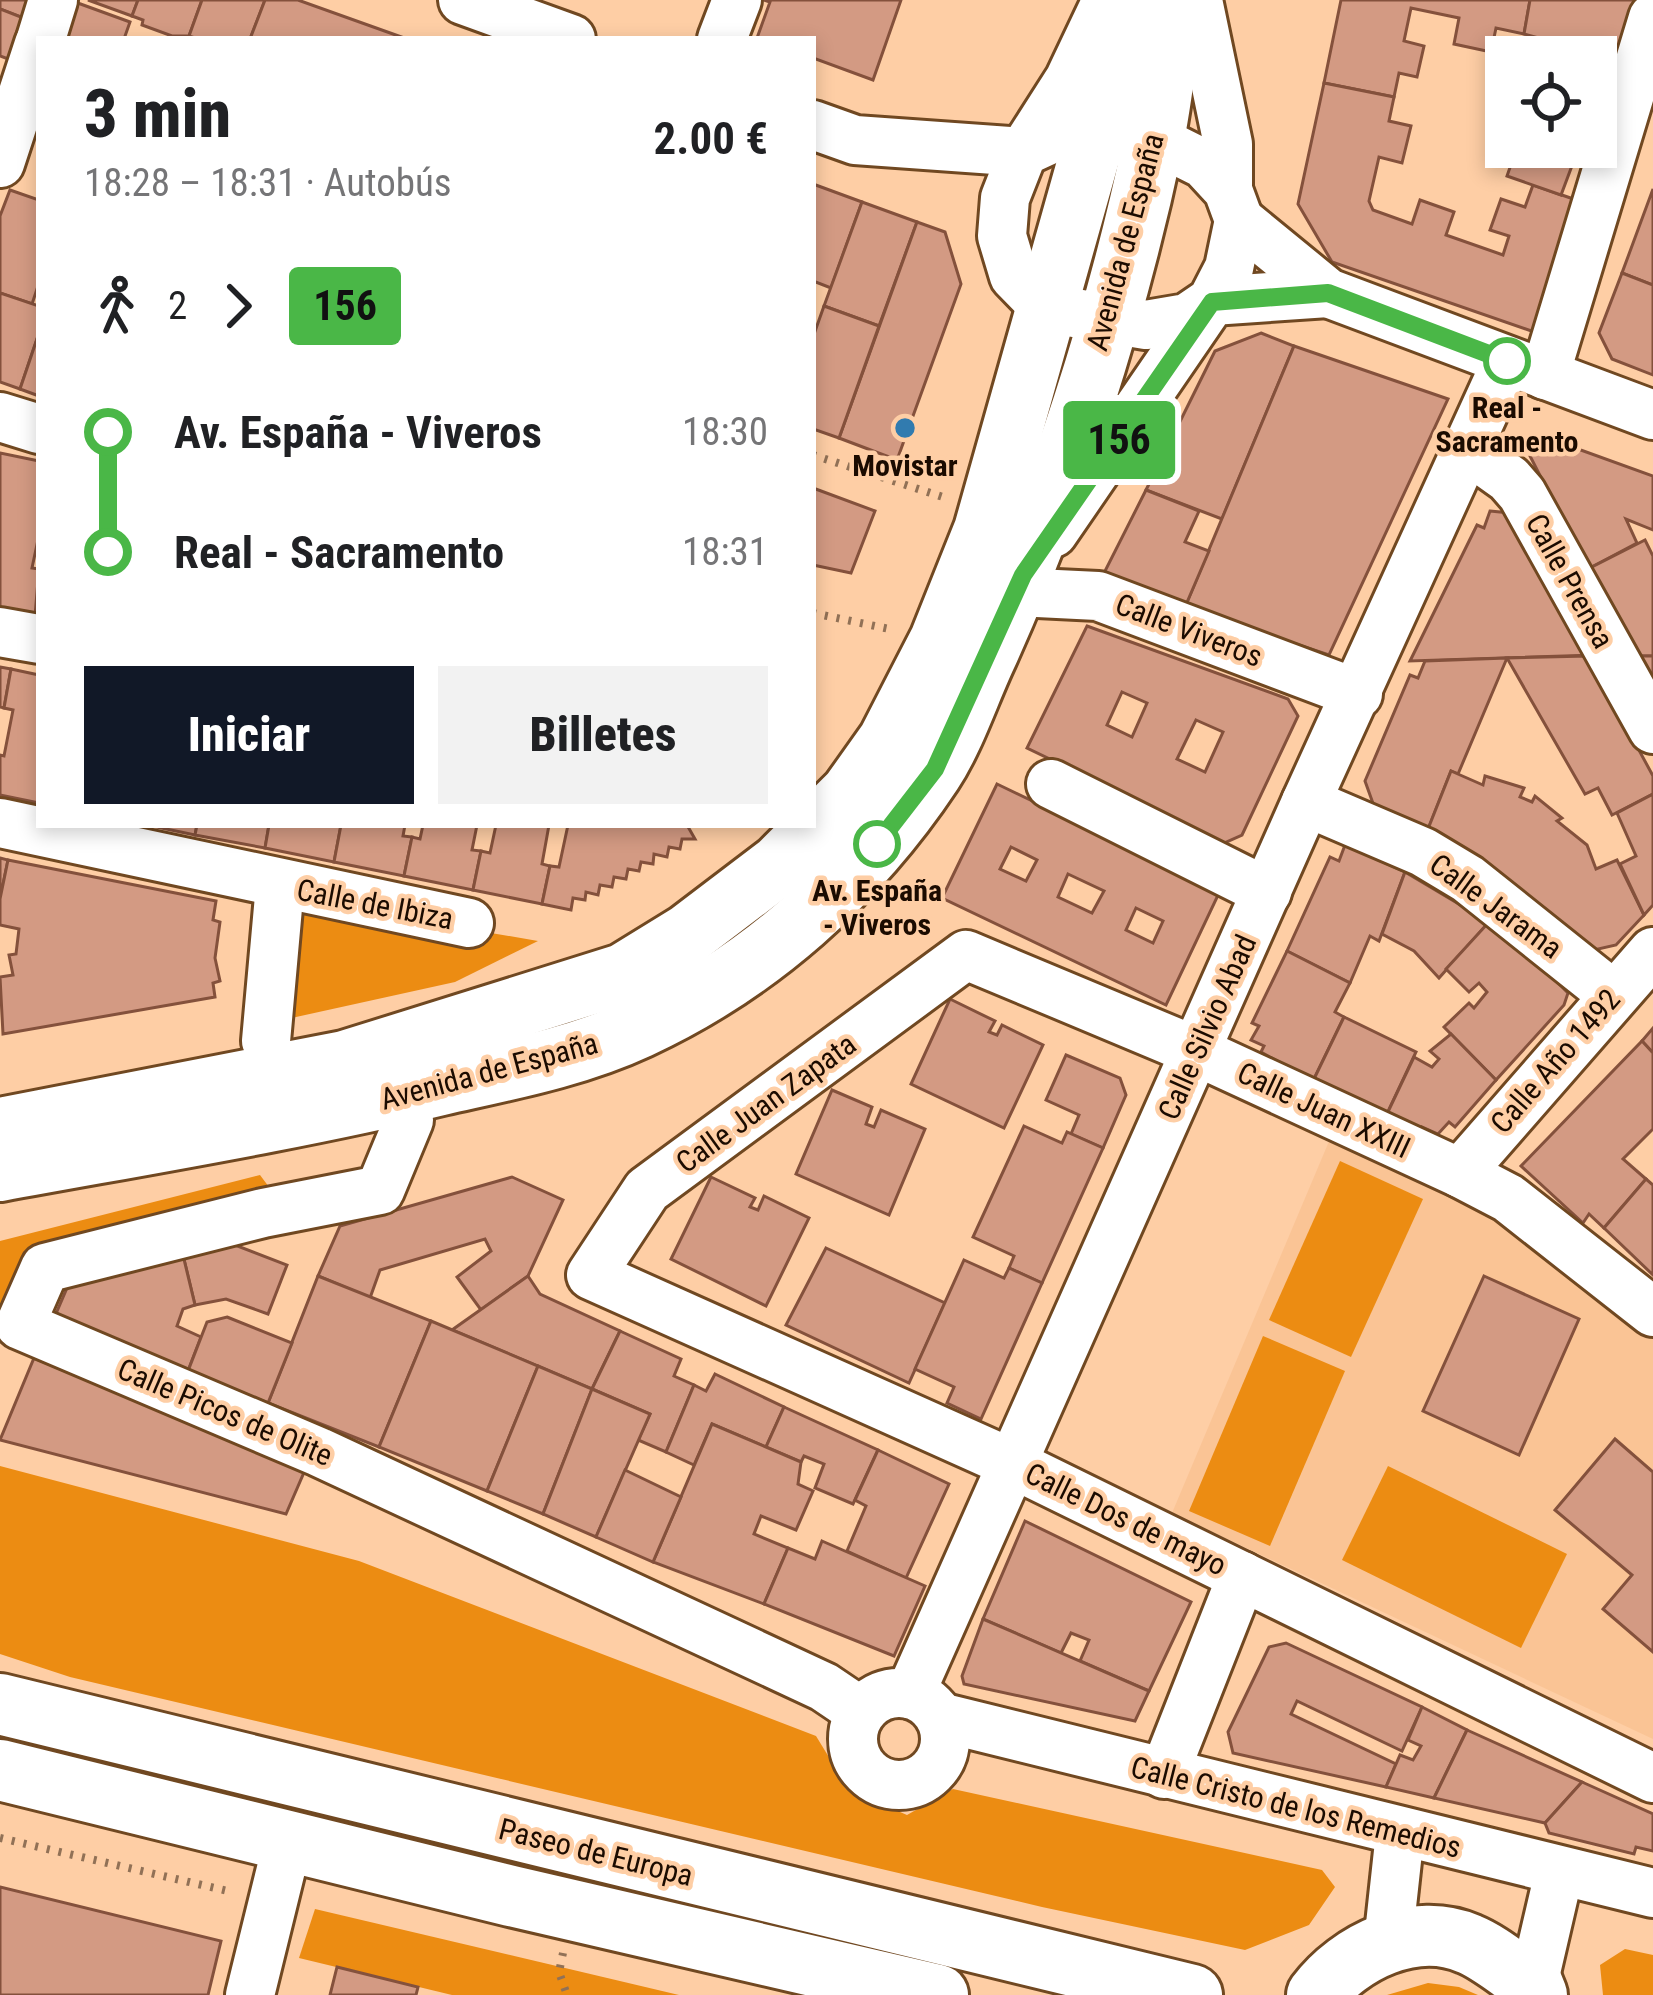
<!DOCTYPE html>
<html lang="es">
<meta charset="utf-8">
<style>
body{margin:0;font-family:"Roboto Condensed",sans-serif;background:#f2f2f2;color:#202124;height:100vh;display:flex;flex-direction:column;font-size:45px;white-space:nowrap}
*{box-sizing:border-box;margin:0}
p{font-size:39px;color:#757577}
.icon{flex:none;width:66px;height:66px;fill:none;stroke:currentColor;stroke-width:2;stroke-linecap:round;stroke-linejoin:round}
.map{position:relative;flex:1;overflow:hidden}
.details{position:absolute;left:36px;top:36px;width:780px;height:792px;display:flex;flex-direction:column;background:#fff;border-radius:0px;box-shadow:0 6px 18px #0003}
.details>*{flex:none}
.badge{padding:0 24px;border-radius:9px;font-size:42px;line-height:78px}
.tools{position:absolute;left:1485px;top:36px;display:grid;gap:24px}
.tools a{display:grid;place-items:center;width:132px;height:132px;border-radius:0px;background:#fff;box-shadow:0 6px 18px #0003;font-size:60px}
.map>.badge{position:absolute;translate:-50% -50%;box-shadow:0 0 0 6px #fff}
.legs{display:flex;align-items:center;gap:18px;height:132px;padding:0 48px;font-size:39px}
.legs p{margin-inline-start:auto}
.head{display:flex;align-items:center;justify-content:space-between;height:204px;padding:0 48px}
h1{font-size:66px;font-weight:800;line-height:90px}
.cta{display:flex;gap:24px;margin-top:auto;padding:24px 48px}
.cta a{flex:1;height:138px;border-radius:0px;background:#111827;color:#fff;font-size:48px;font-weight:800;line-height:138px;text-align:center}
.cta a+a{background:#f2f2f2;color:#202124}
ul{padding:0 48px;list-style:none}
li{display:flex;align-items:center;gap:42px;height:120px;font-size:45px}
li i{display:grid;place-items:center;width:18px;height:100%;margin:0 15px;background:currentColor}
li i::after{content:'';width:30px;height:30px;margin:-15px;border:9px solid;border-radius:50%;background:#fff}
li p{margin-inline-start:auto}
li:first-child i{background:linear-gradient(#0000 50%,currentColor 0)}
li:last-child i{background:linear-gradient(currentColor 50%,#0000 0)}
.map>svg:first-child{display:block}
.built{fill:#fac495}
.green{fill:#ec8c12}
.building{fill:#d39a83;stroke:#84513c;stroke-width:3;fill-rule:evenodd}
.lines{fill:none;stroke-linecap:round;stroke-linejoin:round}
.minor-casing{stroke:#704821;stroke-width:54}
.major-casing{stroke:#704821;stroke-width:66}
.path{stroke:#917156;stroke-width:8;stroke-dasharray:3 9;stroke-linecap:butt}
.minor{stroke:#fff;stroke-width:48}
.major{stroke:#fff;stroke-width:60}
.line-1-casing{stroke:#fff;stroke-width:27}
.line-1{stroke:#4ab747;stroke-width:18}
.stop-1-dot{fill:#fff;stroke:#4ab747;stroke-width:6}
.poi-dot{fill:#317baf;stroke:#fecea5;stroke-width:4.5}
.labels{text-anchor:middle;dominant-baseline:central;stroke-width:9;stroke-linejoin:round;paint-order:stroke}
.street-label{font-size:30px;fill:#1b0b00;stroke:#fecea5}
.stop-label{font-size:30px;font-weight:bold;fill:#1b0b00;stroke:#fecea5}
.poi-label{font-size:30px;font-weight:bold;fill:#1b0b00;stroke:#fecea5}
</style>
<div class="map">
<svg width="1653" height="1995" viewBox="0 0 1653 1995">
<rect width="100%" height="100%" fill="#fecea5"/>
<path class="built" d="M1330 1139 1507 1210 1653 1337V1739L1172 1513Z"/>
<g class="green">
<path d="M299 900 538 941 455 982 287 1019Z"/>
<path d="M1340 1161 1423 1199 1351 1357 1269 1320Z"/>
<path d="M260 1175 269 1187 61 1244 16 1272 0 1307V1241Z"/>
<path d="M1263 1336 1345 1371 1270 1546 1189 1511Z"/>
<path d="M0 1466 359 1561 816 1736 849 1790 907 1815 953 1789 1322 1870 1335 1887 1309 1925 1245 1950 1042 1907 70 1677 0 1654Z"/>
<path d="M1388 1466 1567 1554 1521 1648 1342 1560Z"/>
<path d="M315 1909 679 1995H452L299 1958Z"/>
<path d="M1625 1949 1653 1955V1995H1603L1600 1965Z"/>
<path d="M1428 1983 1459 1987 1478 1995H1387Z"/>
</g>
<g class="building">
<path d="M0 0H33L26 19 0 9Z"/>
<path d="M88 0H138L132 16Z"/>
<path d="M138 0H202L189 36H172L142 25 143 20 132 16Z"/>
<path d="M202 0H265L250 39H198L189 36Z"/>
<path d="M265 0H298L407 39H250Z"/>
<path d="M764 0H901L873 80 813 58V39L757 38 770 2Z"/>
<path d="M1341 0H1530L1524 34 1496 28 1491 52 1454 44 1459 18 1411 8 1404 41 1424 46 1417 77 1399 73 1394 97 1324 83Z"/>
<path d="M1530 0H1646L1596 126V57H1567L1570 44 1559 41 1556 57H1537L1539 38 1524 34Z"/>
<path d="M75 2 130 22 124 39H62Z"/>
<path d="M0 9 26 19 11 60 0 56Z"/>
<path d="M1324 83 1394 97 1389 121 1411 126 1402 163 1379 157 1369 201 1373 210 1412 224 1420 200 1454 212 1446 235 1503 255 1509 236 1490 230 1501 199 1525 207 1533 185 1585 203 1540 334 1332 262 1298 204Z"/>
<path d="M1504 116 1506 147H1579L1561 195 1507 176 1514 156 1495 149Z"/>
<path d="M813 184 862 202 831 288 813 281Z"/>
<path d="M1653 189V285L1622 273Z"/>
<path d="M10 190 39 200V283L32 304 0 293V216Z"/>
<path d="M862 202 917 222 879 326 824 306Z"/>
<path d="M917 222 945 232 961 284 897 460 839 438Z"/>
<path d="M1622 273 1653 285V375L1612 359 1599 333Z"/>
<path d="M0 293 39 306V333L20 389 0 382Z"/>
<path d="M824 306 879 326 839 438 813 429V337Z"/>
<path d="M39 333V396L20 389Z"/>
<path d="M1261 333 1294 346 1222 519 1146 490 1215 351Z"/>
<path d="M1294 346 1448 399 1329 655 1185 607Z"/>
<path d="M1542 436 1653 476V530L1626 519 1637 543 1588 569 1530 456Z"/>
<path d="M0 453 39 461V535L32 568 39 569 35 616 0 609Z"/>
<path d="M813 488 875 511 851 573 813 565Z"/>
<path d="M1146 490 1199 511 1185 542 1209 551 1185 607 1110 584 1114 576 1104 573Z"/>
<path d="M1490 511 1510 513 1596 655 1410 661 1477 525 1484 528Z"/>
<path d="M1645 540 1653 556V656H1637L1588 569Z"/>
<path d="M1087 626 1288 699 1298 716 1242 835 1224 843 1027 748ZM1122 692 1147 703 1132 737 1107 725ZM1196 720 1223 732 1205 772 1177 759Z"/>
<path d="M1588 656 1653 776V794L1612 815 1598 788 1585 794 1507 658Z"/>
<path d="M1637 656H1653V686Z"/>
<path d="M1507 658 1458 774 1451 771 1427 832 1375 809 1365 781 1410 675 1418 678 1425 661Z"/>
<path d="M0 667 11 669 4 708 0 707Z"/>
<path d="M11 669 39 675V803L0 795V755L4 756 13 710 4 708Z"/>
<path d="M1451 771 1483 785 1485 776 1524 788 1520 797 1532 802 1535 796 1562 818 1557 821 1587 845 1596 869 1617 860 1644 915 1616 945 1594 950 1426 834Z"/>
<path d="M997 784 1220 891 1166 1005 942 898ZM1011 847 1037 860 1026 881 1000 869ZM1068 874 1104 891 1092 913 1058 897ZM1136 908 1163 921 1153 943 1126 930Z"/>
<path d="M1653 794V905L1644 915 1620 864 1636 856 1617 813Z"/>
<path d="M147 825H197L195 835Z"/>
<path d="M197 825H269L265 848 195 835Z"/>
<path d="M269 825H341L334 862 265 848Z"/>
<path d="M341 825H405L403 836 412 837 404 876 334 862Z"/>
<path d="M423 825H477L472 850 481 851 473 890 404 876 412 837 420 839Z"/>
<path d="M496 825H549L542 864 550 866 542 904 473 890 481 851 490 853Z"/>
<path d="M568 825H687L695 839H682L680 849 669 847 667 857 654 854 653 864 641 862 639 871 628 869 626 879 614 877 612 887 600 885 598 895 586 892 585 900 573 898 571 910 542 904 550 866 559 867Z"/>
<path d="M1345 845 1405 872 1379 941 1370 936 1350 983 1287 951 1330 857 1339 861Z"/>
<path d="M0 858 8 860 0 899Z"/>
<path d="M8 860 216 901 213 920 220 922 215 958 220 981 213 983 215 997 3 1034 0 977 13 975 9 955 16 954 19 929 0 925V899Z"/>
<path d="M1405 872 1489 922 1439 978 1414 951 1382 934Z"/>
<path d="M1489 922 1508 932 1568 993 1564 1005 1496 1080 1444 1027 1469 1003 1474 1008 1487 992 1479 983 1469 992 1446 969Z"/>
<path d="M1287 951 1350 983 1335 1012 1344 1017 1313 1081 1261 1052 1264 1046 1251 1040 1259 1026 1252 1023Z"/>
<path d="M950 999 995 1021 989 1032 997 1035 1002 1025 1043 1045 1004 1128 911 1084Z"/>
<path d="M1344 1017 1416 1052 1386 1116 1313 1081Z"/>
<path d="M1653 1028V1053L1642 1041Z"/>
<path d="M1451 1034 1496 1080 1455 1127 1449 1122 1438 1134 1422 1127 1420 1132 1386 1116 1414 1057 1432 1067 1439 1059 1430 1051Z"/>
<path d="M1642 1041 1653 1053V1129L1623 1159 1646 1179 1604 1228 1589 1214 1583 1223 1521 1166Z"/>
<path d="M1066 1055 1120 1078 1126 1095 1103 1148 1071 1134 1079 1115 1046 1100Z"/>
<path d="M832 1090 872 1107 866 1124 874 1127 881 1110 925 1129 889 1215 796 1174Z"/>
<path d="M1024 1126 1062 1143 1067 1132 1103 1148 1042 1283 1009 1268 1014 1256 973 1237Z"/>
<path d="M512 1177 563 1200 528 1276 481 1310 457 1277 491 1251 485 1239 380 1270 370 1298 318 1276 340 1226Z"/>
<path d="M711 1177 755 1198 750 1207 758 1210 764 1196 809 1218 766 1306 671 1259Z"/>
<path d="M1646 1179 1653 1185V1275L1604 1228Z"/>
<path d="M222 1240 287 1265 268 1314 226 1299 195 1305 182 1251Z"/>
<path d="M826 1248 945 1303 909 1383 786 1325Z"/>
<path d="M182 1251 195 1305 183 1309 177 1326 201 1337 188 1371 55 1316 70 1281Z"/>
<path d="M964 1260 1004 1278 1009 1268 1042 1283 981 1419 947 1403 954 1387 915 1369Z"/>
<path d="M318 1276 431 1321 379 1447 268 1403Z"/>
<path d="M528 1276 540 1294 620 1331 592 1389 452 1330Z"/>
<path d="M1484 1276 1579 1319 1519 1455 1423 1411Z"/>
<path d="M227 1317 292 1343 268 1403 188 1371 207 1322Z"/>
<path d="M431 1321 538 1366 487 1491 379 1447Z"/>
<path d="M620 1331 681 1359 674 1376 694 1385 666 1452 638 1440 650 1414 592 1389Z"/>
<path d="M34 1358 305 1470 286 1514 0 1440Z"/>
<path d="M538 1366 592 1389 543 1514 487 1491Z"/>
<path d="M715 1374 784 1407 766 1447 712 1424 694 1465 666 1452 694 1385 706 1391Z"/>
<path d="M592 1389 650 1414 596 1537 543 1514Z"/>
<path d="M784 1407 878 1450 853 1504 815 1488 824 1464 804 1456 801 1462 766 1447Z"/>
<path d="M712 1424 801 1462 798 1484 813 1491 796 1530 761 1516 754 1534 788 1548 764 1604 653 1562Z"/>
<path d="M1615 1439 1653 1472V1652L1603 1609 1632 1575 1555 1510Z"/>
<path d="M878 1450 949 1484 906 1578 847 1551 866 1506 855 1500Z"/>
<path d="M625 1470 681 1497 653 1562 596 1537Z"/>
<path d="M1025 1521 1191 1602 1149 1691 1080 1661 1089 1640 1071 1633 1061 1653 983 1619Z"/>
<path d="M822 1541 925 1586 894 1656 764 1604 788 1548 815 1559Z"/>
<path d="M983 1619 1149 1691 1135 1721 964 1684 962 1676Z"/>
<path d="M1286 1643 1422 1707 1402 1751 1297 1701 1291 1714 1396 1764 1386 1787 1233 1753 1228 1732 1269 1647Z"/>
<path d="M1422 1707 1467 1730 1434 1798 1386 1787 1400 1755 1413 1760 1421 1746 1408 1740Z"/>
<path d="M1467 1730 1582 1782 1545 1823 1434 1798Z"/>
<path d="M1582 1782 1653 1814V1851L1636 1847 1634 1854 1549 1833 1545 1823Z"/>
<path d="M0 1887 221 1941 208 1995H0Z"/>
<path d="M337 1967 418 1987 416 1995H330Z"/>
</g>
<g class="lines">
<defs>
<g id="minor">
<path d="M463 0 571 39"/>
<path d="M1198 0 1228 144V190"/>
<path d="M41 39 53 0"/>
<path d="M722 39 737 0"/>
<path d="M813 125 855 140 1023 152"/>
<path d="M1023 152 1064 133 1176 150 1204 164 1228 190 1239 220 1229 268 1212 301 1187 318 1146 325 1045 308 1014 276 1002 236 1005 198 1023 152 1069 80 1107 0"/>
<path d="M0 163 39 44"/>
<path d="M1239 220 1328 293 1653 415"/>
<path d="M1545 375 1653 18"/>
<path d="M0 417 39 429"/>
<path d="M1467 449 1509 479 1522 494 1653 729"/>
<path d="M1053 533 1212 301 1328 293"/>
<path d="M1015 592 1098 596 1358 694"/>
<path d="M0 632 39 639"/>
<path d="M1051 784 1267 892"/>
<path d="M1306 802 1423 852 1468 879 1612 994"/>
<path d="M0 823 469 923"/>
<path d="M266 1041 280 885"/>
<path d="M409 1120 380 1190 263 1213 45 1268 20 1325 319 1452 824 1687 861 1712"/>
<path d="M1460 1173 1653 952"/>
<path d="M1653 1312 1508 1198 1460 1173 1198 1052 966 955 647 1190 591 1275 1011 1463 1653 1778"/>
<circle cx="899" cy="1739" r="46"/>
<path d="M910 1694 1306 802 1507 361"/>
<path d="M940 1717 1653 1893"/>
<path d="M1164 1774 1242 1576"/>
<path d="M1388 1943 1400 1833"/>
<path d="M1533 1985 1559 1873"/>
<path d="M250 1995 288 1841"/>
</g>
<g id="major">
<path d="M0 1128 345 1061 623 974 688 934 780 864 851 793 888 741 940 640 984 530 1095 136 1117 36 1118 0"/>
<path d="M0 1171C147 1144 295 1120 441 1085 507 1070 577 1057 639 1028 758 973 859 883 932 773 955 738 969 693 987 655 1057 500 1117 314 1152 148 1163 100 1167 49 1174 0"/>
<path d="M0 1704 1192 1995"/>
<path d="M0 1770 511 1896 938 1995"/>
<path d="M1317 1995C1349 1952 1415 1920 1469 1944 1491 1953 1512 1972 1533 1985L1537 1995"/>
</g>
</defs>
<use href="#minor" class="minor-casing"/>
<use href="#major" class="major-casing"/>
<g class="path">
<path d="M813 455 943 497"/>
<path d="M813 613 894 630"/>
<path d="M0 1838 232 1892"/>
<path d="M563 1953 559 1972 567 1995"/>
</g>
<use href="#minor" class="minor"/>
<use href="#major" class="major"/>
</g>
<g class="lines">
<defs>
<path id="line-1" d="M877 844 935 769 1023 575 1212 302 1328 293 1507 361"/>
</defs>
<use href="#line-1" class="line-1-casing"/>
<use href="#line-1" class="line-1"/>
</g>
<g class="stop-1-dot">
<circle cx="1507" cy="361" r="21"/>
<circle cx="877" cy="844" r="21"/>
</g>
<circle class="poi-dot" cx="905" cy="428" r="12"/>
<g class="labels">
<g class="street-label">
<text transform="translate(1125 242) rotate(-75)">Avenida de España</text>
<text transform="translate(1570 581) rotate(61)">Calle Prensa</text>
<text transform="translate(1189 630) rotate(21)">Calle Viveros</text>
<text transform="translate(375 904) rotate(11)">Calle de Ibiza</text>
<text transform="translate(1496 906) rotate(36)">Calle Jarama</text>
<text transform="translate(1207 1027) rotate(-66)">Calle Silvio Abad</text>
<text transform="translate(1555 1061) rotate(-49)">Calle Año 1492</text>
<text transform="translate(489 1071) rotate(-15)">Avenida de España</text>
<text transform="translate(766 1103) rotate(-36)">Calle Juan Zapata</text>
<text transform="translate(1324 1110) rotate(25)">Calle Juan XXIII</text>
<text transform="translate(225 1412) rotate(23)">Calle Picos de Olite</text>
<text transform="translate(1126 1519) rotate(26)">Calle Dos de mayo</text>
<text transform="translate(1296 1807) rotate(14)">Calle Cristo de los Remedios</text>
<text transform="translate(596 1852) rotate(14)">Paseo de Europa</text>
</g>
<g class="stop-label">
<text x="1507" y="407">Real -<tspan x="1507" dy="34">Sacramento</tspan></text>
<text x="877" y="890">Av. España<tspan x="877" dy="34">- Viveros</tspan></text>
</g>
<g class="poi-label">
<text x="905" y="465">Movistar</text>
</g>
</g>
</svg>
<div class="tools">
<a><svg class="icon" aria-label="locate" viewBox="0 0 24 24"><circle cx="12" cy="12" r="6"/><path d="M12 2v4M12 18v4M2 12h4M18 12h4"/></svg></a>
</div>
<b class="badge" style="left:1119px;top:440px;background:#4ab747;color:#111">156</b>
<section class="details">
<div class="head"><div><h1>3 min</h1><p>18:28 – 18:31 · Autobús</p></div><b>2.00 €</b></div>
<div class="legs"><svg class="icon" aria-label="walk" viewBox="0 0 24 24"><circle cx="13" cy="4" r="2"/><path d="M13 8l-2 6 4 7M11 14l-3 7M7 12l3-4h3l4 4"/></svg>2<svg class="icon" aria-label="forward" viewBox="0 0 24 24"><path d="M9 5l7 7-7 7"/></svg><b class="badge" style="background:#4ab747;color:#111">156</b></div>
<ul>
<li><i style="color:#4ab747"></i><b>Av. España - Viveros</b><p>18:30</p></li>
<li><i style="color:#4ab747"></i><b>Real - Sacramento</b><p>18:31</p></li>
</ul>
<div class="cta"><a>Iniciar</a><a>Billetes</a></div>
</section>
</div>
